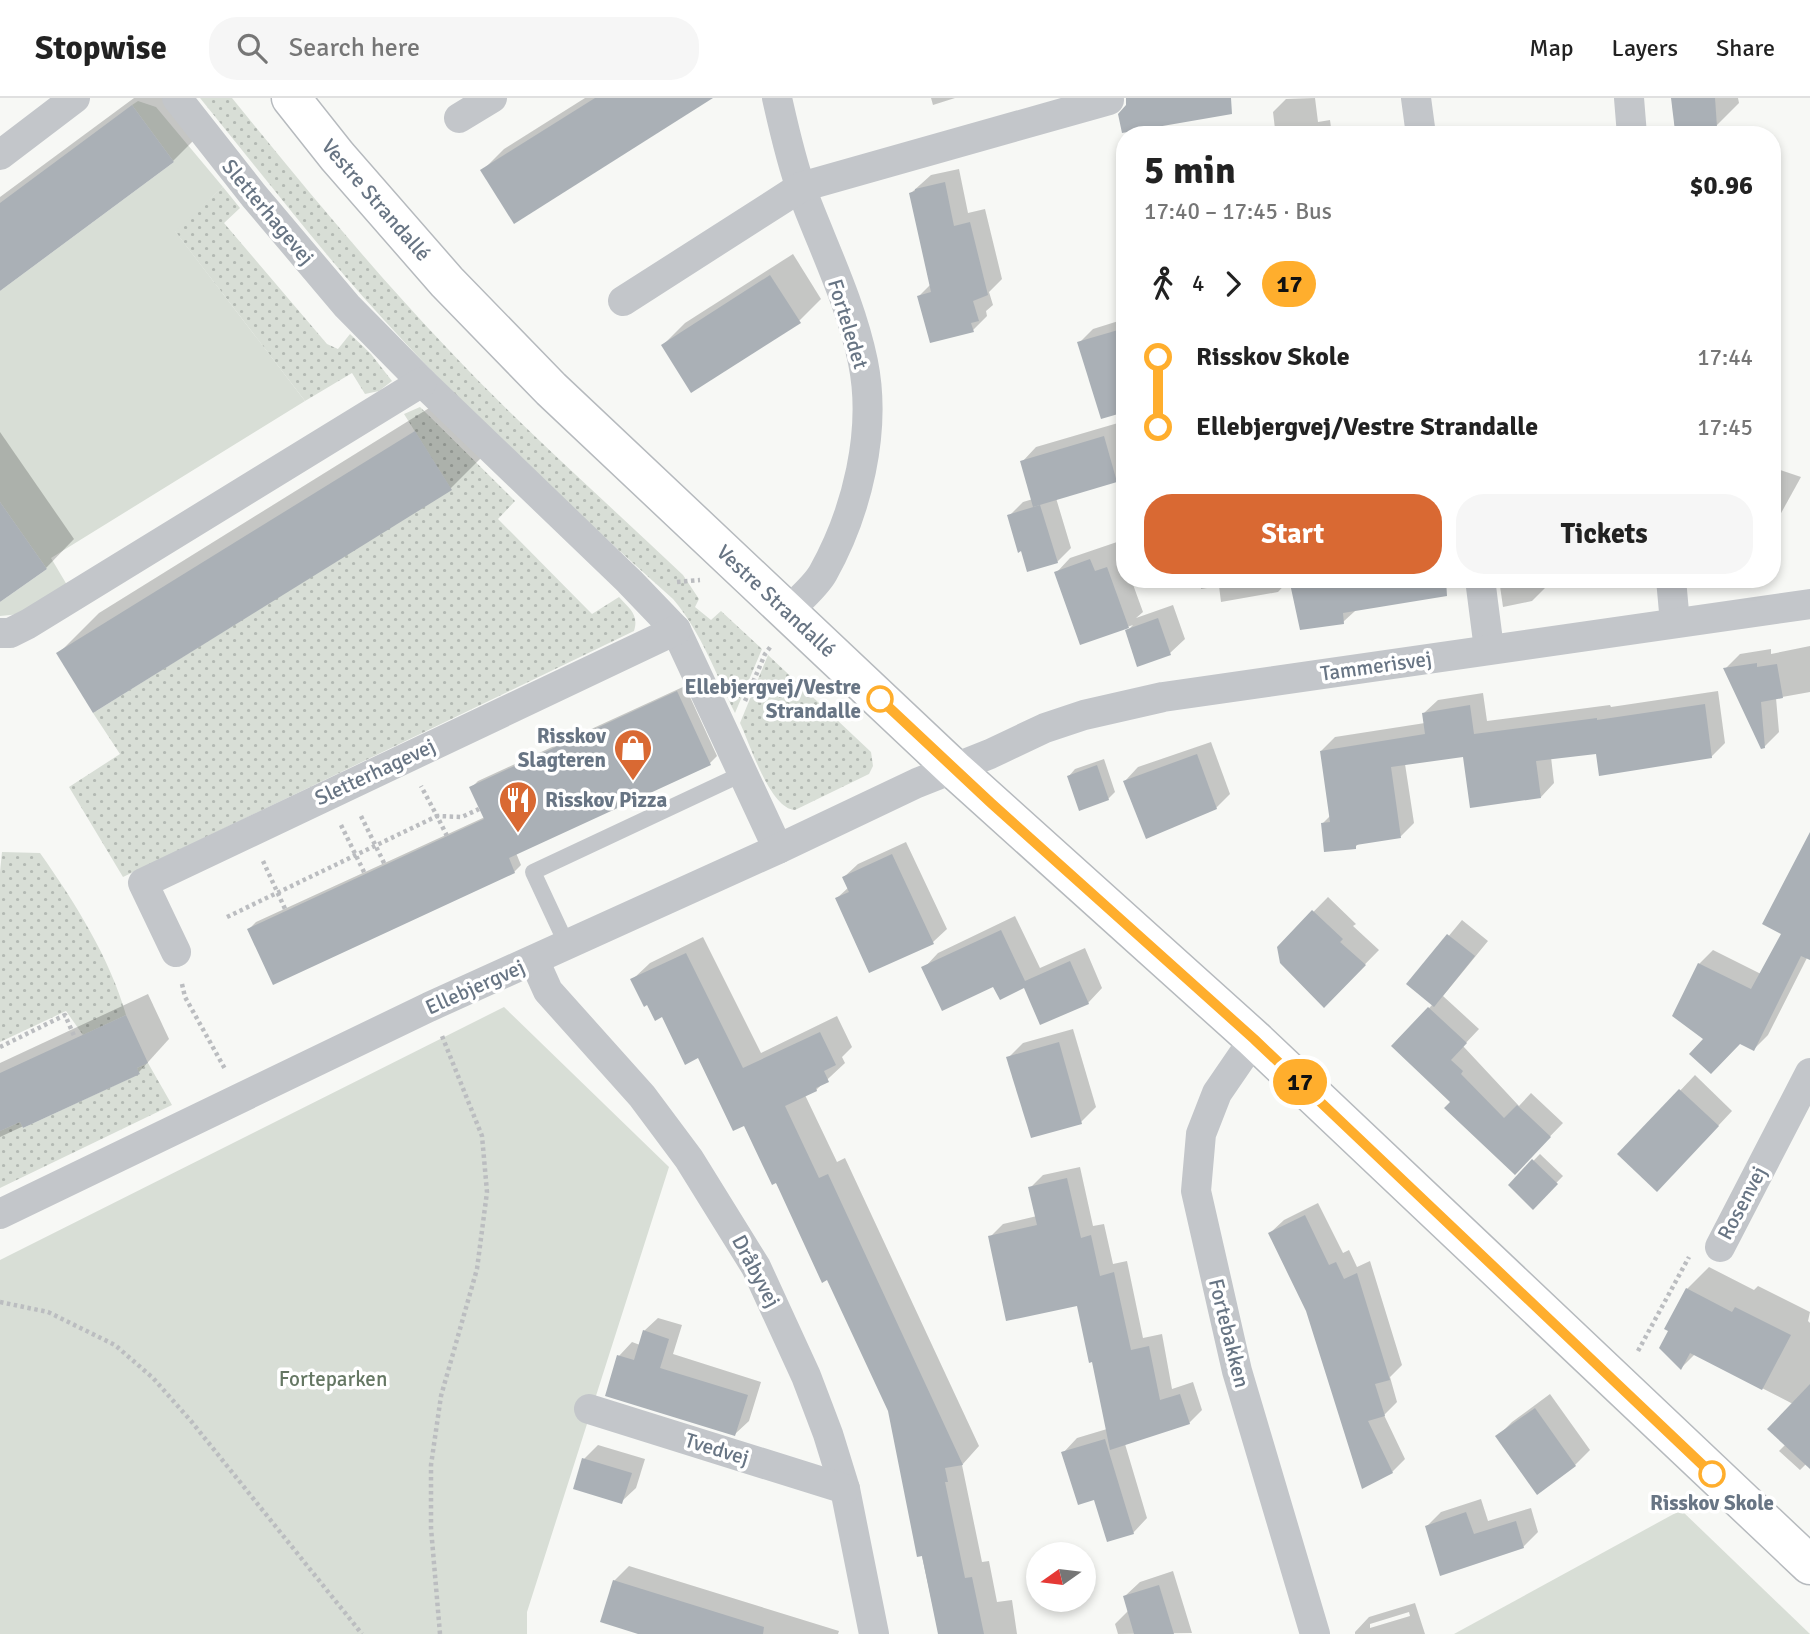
<!DOCTYPE html>
<meta charset="utf-8">
<style>
body{margin:0;font-family:Signika,sans-serif;background:#f6f6f6;color:#222;height:100vh;display:flex;flex-direction:column;font-size:26px;white-space:nowrap}
*{box-sizing:border-box;margin:0}
p{font-size:23px;color:#767676}
.icon{flex:none;width:38px;height:38px;fill:none;stroke:currentColor;stroke-width:2;stroke-linecap:round;stroke-linejoin:round}
.map{position:relative;flex:1;overflow:hidden}
.sheet{position:absolute;left:1116px;top:28px;width:665px;height:462px;display:flex;flex-direction:column;background:#fff;border-radius:28px;box-shadow:0 4px 10px #0003}
.sheet>*{flex:none}
.badge{padding:0 14px;border-radius:23px;font-size:24px;line-height:46px}
.needle{width:46px;rotate:256deg}
.buttons{position:absolute;left:1026px;top:1444px;display:grid;gap:14px}
.buttons a{display:grid;place-items:center;width:70px;height:70px;border-radius:50%;background:#fff;box-shadow:0 4px 10px #0003;font-size:35px}
.map>.badge{position:absolute;translate:-50% -50%;box-shadow:0 0 0 4px #fff}
.legs{display:flex;align-items:center;gap:10px;height:77px;padding:0 28px;font-size:23px}
.legs p{margin-inline-start:auto}
.headline{display:flex;align-items:center;justify-content:space-between;height:119px;padding:0 28px}
h1{font-size:38px;font-weight:800;line-height:52px}
.cta{display:flex;gap:14px;margin-top:auto;padding:14px 28px}
.cta a{flex:1;height:80px;border-radius:28px;background:#d96933;color:#fff;font-size:28px;font-weight:800;line-height:80px;text-align:center}
.cta a+a{background:#f6f6f6;color:#222}
ul{padding:0 28px;list-style:none}
li{display:flex;align-items:center;gap:24px;height:70px;font-size:26px}
li i{display:grid;place-items:center;width:10px;height:100%;margin:0 9px;background:currentColor}
li i::after{content:'';width:18px;height:18px;margin:-9px;border:5px solid;border-radius:50%;background:#fff}
li p{margin-inline-start:auto}
li:first-child i{background:linear-gradient(#0000 50%,currentColor 0)}
li:last-child i{background:linear-gradient(currentColor 50%,#0000 0)}
header{display:flex;align-items:center;gap:42px;box-sizing:border-box;height:98px;padding:0 35px;background:#fff;border-bottom:2px solid #e0e0e0}
header strong{font-size:33px}
nav{display:flex;gap:38px;margin-inline-start:auto;font-size:24px}
.search{width:490px;height:63px;background:#f6f6f6;display:flex;align-items:center;gap:18px;box-sizing:border-box;padding:0 24px;border-radius:28px;color:#767676;font-size:26px}
.map>svg:first-child{display:block}
.grass{fill:url(#grass-dots)}
.park{fill:#d8ded6}
.shadow{fill:#0003;fill-rule:evenodd}
.building{fill:#aab0b6}
.lines{fill:none;stroke-linecap:round;stroke-linejoin:round}
.secondary-casing{stroke:#b6babe;stroke-width:41}
.path{stroke:#bbbdc0;stroke-width:4.5;stroke-dasharray:3.5 3.5;stroke-linecap:butt}
.lane{stroke:#c3c6ca;stroke-width:16}
.street{stroke:#c3c6ca;stroke-width:30}
.secondary{stroke:#fff;stroke-width:38}
.line-1-casing{stroke:#fff;stroke-width:16}
.line-1{stroke:#ffae2d;stroke-width:10}
.stop-1-dot{fill:#fff;stroke:#ffae2d;stroke-width:3.5}
.labels{text-anchor:middle;dominant-baseline:central;stroke-width:7;stroke-linejoin:round;paint-order:stroke}
.street-label{font-size:21px;fill:#687584;stroke:#fff}
.stop-label{font-size:21px;font-weight:bold;fill:#687584;stroke:#fff;text-anchor:end}
.poi-label{font-size:21px;font-weight:bold;fill:#687584;stroke:#fff;text-anchor:end}
.park-label{font-size:21px;fill:#657763;stroke:#fff}
</style>
<header>
<strong>Stopwise</strong>
<div class="search"><svg class="icon" aria-label="search" viewBox="0 0 24 24"><circle cx="10" cy="10" r="6"/><path d="M15 15l6 6"/></svg>Search here</div>
<nav><a>Map</a><a>Layers</a><a>Share</a></nav>
</header>
<div class="map">
<svg width="1810" height="1536" viewBox="0 0 1810 1536">
<defs>
<pattern id="grass-dots" width="8" height="8" patternUnits="userSpaceOnUse" patternTransform="scale(1.75)"><rect width="8" height="8" fill="#d8ded6"/><path d="M2 2h.1M6 6h.1" fill="none" stroke="#b3b9b3" stroke-width="1.8" stroke-linecap="round"/></pattern>
</defs>
<rect width="100%" height="100%" fill="#f7f8f5"/>
<g class="grass">
<path d="M200 0H232C301 85 371 170 446 249 521 329 604 402 683 477L699 501 695 509 711 522 721 513 762 551 735 615C716 576 701 534 673 501 559 399 444 293 344 177 295 119 248 59 200 0Z"/>
<path d="M223 89 240 110 224 125 327 246 338 251 350 236 371 256 392 283 379 293 365 296 352 275 305 303 174 132Z"/>
<path d="M420 309 515 403 498 421 592 516 619 499C630 511 639 517 634 533L123 779 69 689 120 656 93 615 451 391 404 316Z"/>
<path d="M768 557 871 654 873 668 869 676 795 712C770 711 750 646 740 625Z"/>
<path d="M2 754 40 755C74 803 110 860 126 917L83 937 66 913 0 944V774Z"/>
<path d="M148 965 172 1007 0 1090V1033L20 1024 23 1030 139 976 137 970Z"/>
</g>
<g class="park">
<path d="M138 3 156 9 223 89 175 133 305 303 51 460 67 487 20 516 0 518V504L47 471 0 404V193L174 64 132 7Z"/>
<path d="M504 909 669 1069 527 1514V1536H0V1162Z"/>
<path d="M1681 1412 1810 1536H1454Z"/>
</g>
<g class="shadow">
<path d="M134 0H177L202 34 173 63 0 191V99Z"/>
<path d="M585 0H709L482 73 504 51Z"/>
<path d="M931 0H955L933 7Z"/>
<path d="M1315 0 1318 24 1330 22 1332 37H1270L1275 31 1273 14 1286 1Z"/>
<path d="M1673 0H1738L1739 5 1717 27Z"/>
<path d="M959 71 968 115 985 111 1002 181 989 194 993 207 986 213 987 218 973 232 919 198 931 186 911 95 931 77Z"/>
<path d="M793 156 821 201 799 223 663 247 685 225Z"/>
<path d="M1125 221V312L1102 319 1079 245 1093 231Z"/>
<path d="M455 294 491 350 450 391 59 555 99 515Z"/>
<path d="M1118 325 1125 348V373L1116 382 1056 400 1071 450 1057 464 1022 451 1009 418 1023 404 1033 401 1022 364 1036 349Z"/>
<path d="M0 334 74 441 46 470 0 501Z"/>
<path d="M1773 371H1777L1801 379 1780 417 1773 424Z"/>
<path d="M1117 444 1125 466V481H1131L1143 514 1136 520 1173 507 1185 541 1170 555 1127 533 1133 527 1081 545 1056 475 1070 460Z"/>
<path d="M1200 481H1290L1278 494 1221 504 1219 488 1201 491Z"/>
<path d="M1291 481 1355 513 1343 524Z"/>
<path d="M1499 481H1546L1547 488 1532 503 1503 509Z"/>
<path d="M1810 548V594L1776 600 1779 634 1764 649 1725 571 1740 556 1771 551V556Z"/>
<path d="M685 588 717 658 710 665 516 755 521 767 514 774 249 831 256 824 485 719 471 690 478 683Z"/>
<path d="M1718 593 1725 645 1711 659 1597 654 1551 659 1554 685 1541 699 1465 657 1405 666 1414 725 1401 738 1361 744 1355 749 1322 726 1331 717 1321 653 1335 639 1425 625 1424 615 1438 602 1483 595 1487 623 1610 607 1611 609Z"/>
<path d="M1211 644 1230 696 1216 710 1125 683 1138 669Z"/>
<path d="M1104 661 1115 694 1108 701 1069 678 1075 671Z"/>
<path d="M906 744 947 831 933 844 870 873 837 800 849 789 844 779 858 766Z"/>
<path d="M1810 745V854L1768 937 1754 951 1740 944 1705 941 1699 866 1713 852 1761 876 1784 836Z"/>
<path d="M1328 799 1356 826 1353 828 1379 852 1324 908 1279 849Z"/>
<path d="M1015 818 1040 870 1085 850 1102 890 1088 905 1025 888 994 886 924 870 938 855Z"/>
<path d="M1462 822 1488 843 1443 898 1479 931 1463 948 1519 1008 1531 995 1563 1025 1528 1061 1452 1003 1393 948 1433 906 1409 886Z"/>
<path d="M703 839 761 955 837 918 852 949 842 959 845 965 816 992 805 997 837 1064 845 1060 979 1348 962 1367 982 1464 989 1463 997 1504 1012 1502 1017 1536H939L890 1313 828 1180 744 1026 699 957 633 881 650 865Z"/>
<path d="M148 896 169 941 139 974 0 1039V965Z"/>
<path d="M1073 931 1096 1009 1081 1024 1008 960 1023 945Z"/>
<path d="M1695 977 1732 1013 1672 1077 1620 1056Z"/>
<path d="M1540 1056 1563 1078 1533 1109 1510 1087Z"/>
<path d="M1080 1069 1093 1128 1104 1126 1113 1166 1127 1163 1143 1240 1162 1236 1172 1291 1193 1284 1202 1312 1189 1325 1125 1346 1147 1420 1133 1435 1095 1400 1063 1355 1077 1340 1107 1331 1093 1262 1078 1206 990 1139 1003 1126 1037 1118 1030 1090 1043 1077Z"/>
<path d="M1318 1105 1343 1155 1349 1152 1357 1169 1370 1163 1402 1267 1390 1279 1397 1304 1384 1317 1405 1361 1392 1374 1270 1135 1284 1122Z"/>
<path d="M1709 1169 1754 1192 1758 1188 1810 1214 1808 1223 1810 1225V1366H1806L1800 1372 1779 1353 1786 1346 1793 1306 1695 1256 1681 1270 1687 1191Z"/>
<path d="M658 1220 682 1227 673 1256 761 1284 749 1323 735 1336 619 1258 632 1244 640 1247 644 1233Z"/>
<path d="M1550 1296 1590 1352 1575 1367 1537 1394 1498 1338 1512 1324Z"/>
<path d="M598 1347 645 1361 636 1390 621 1404 584 1361Z"/>
<path d="M1481 1401 1488 1423 1531 1410 1538 1434 1523 1449 1427 1428 1441 1414Z"/>
<path d="M629 1468 839 1533 838 1536H645L614 1483Z"/>
<path d="M1173 1473 1192 1535 1118 1536 1115 1526 1129 1512 1125 1498 1140 1484Z"/>
<path d="M1415 1505 1425 1536H1355V1534L1369 1519ZM1409 1514 1410 1518 1370 1530V1526Z"/>
</g>
<g class="building">
<path d="M595 0H713L514 126 480 72Z"/>
<path d="M1126 0H1231L1232 16 1122 35 1118 16 1126 7Z"/>
<path d="M1671 0H1715L1717 29 1675 33Z"/>
<path d="M132 7 174 64 0 193V105Z"/>
<path d="M945 84 954 128 970 124 988 197 973 203 979 223 971 225 974 234 930 245 917 198 931 194 909 95 915 93V91Z"/>
<path d="M770 177 801 225 691 295 661 247Z"/>
<path d="M1125 230V314L1101 321 1077 244Z"/>
<path d="M415 333 452 392 93 615 56 555Z"/>
<path d="M1104 338 1117 384 1033 409 1020 363Z"/>
<path d="M0 404 47 471 0 504Z"/>
<path d="M1040 407 1058 465 1027 474 1021 453 1018 455 1007 417Z"/>
<path d="M1090 461 1095 473 1107 469 1129 530 1080 547 1054 474Z"/>
<path d="M1289 481H1446L1447 498 1343 515 1344 526 1300 532Z"/>
<path d="M1158 520 1171 557 1137 569 1125 532Z"/>
<path d="M1757 565V569L1777 566 1783 600 1761 604 1765 650 1761 651 1723 570Z"/>
<path d="M677 593 711 667 509 760 515 775 273 887 247 831 484 721 469 689Z"/>
<path d="M1705 606 1712 660 1599 678 1596 656 1536 663 1541 700 1470 710 1463 659 1391 669 1401 740 1356 747V751L1324 754 1321 725 1330 724 1320 653 1425 636 1422 615 1470 607 1474 636 1597 620V622Z"/>
<path d="M1197 656 1217 711 1146 741 1123 683Z"/>
<path d="M1097 667 1109 702 1079 713 1067 678Z"/>
<path d="M1810 734V862L1801 858 1754 953 1740 946 1711 976 1689 956 1703 941 1672 918 1698 865 1751 891 1781 836 1762 826Z"/>
<path d="M892 756 934 846 869 875 835 800 849 794 842 779Z"/>
<path d="M1312 812 1343 841 1340 844 1366 867 1324 910 1280 865 1277 849Z"/>
<path d="M1001 832 1025 883 1070 863 1089 906 1040 927 1024 890 1000 902 993 889 942 913 921 869Z"/>
<path d="M1447 836 1475 858 1434 909 1406 886Z"/>
<path d="M686 855 743 970 820 934 836 967 824 973 829 984 816 990 817 993 785 1008 819 1080 828 1076 963 1367 945 1370 948 1384H945L965 1480 972 1479 984 1536H938L922 1458 917 1459 888 1313 827 1182 822 1185 776 1085 772 1087 744 1028 733 1033 698 960 685 967 662 919 655 923 647 907 644 909 630 881Z"/>
<path d="M1428 909 1467 945 1451 962 1463 973 1461 976 1504 1020 1517 1007 1551 1039 1515 1077 1444 1010 1450 1004 1391 948Z"/>
<path d="M126 917 148 965 137 970 140 976 23 1030 20 1024 0 1033V975Z"/>
<path d="M1059 944 1082 1026 1031 1040 1006 959Z"/>
<path d="M1679 991 1719 1028 1657 1094 1617 1056Z"/>
<path d="M1532 1061 1558 1086 1533 1112 1508 1087Z"/>
<path d="M1067 1080 1081 1140 1091 1137 1100 1178 1114 1174 1131 1252 1149 1248 1160 1302 1180 1296 1190 1326 1110 1352 1092 1264 1089 1265 1077 1208 1006 1223 988 1138 1037 1127 1028 1089Z"/>
<path d="M1305 1117 1329 1167 1336 1164 1344 1181 1357 1175 1390 1282 1375 1286 1385 1318 1368 1323 1393 1375 1362 1391 1306 1213 1268 1135Z"/>
<path d="M1686 1190 1732 1214 1735 1209 1791 1237 1762 1292 1690 1255 1681 1272 1659 1250 1668 1233 1664 1231Z"/>
<path d="M643 1232 669 1241 660 1270 748 1297 735 1338 605 1298 617 1257 634 1262Z"/>
<path d="M1810 1286V1371L1767 1331Z"/>
<path d="M1535 1310 1576 1368 1537 1397 1495 1338Z"/>
<path d="M1105 1341 1134 1436 1107 1444 1094 1402 1078 1407 1061 1354Z"/>
<path d="M582 1360 632 1375 622 1406 573 1391Z"/>
<path d="M1466 1414 1474 1436 1516 1423 1524 1450 1440 1478 1425 1428Z"/>
<path d="M613 1482 764 1529 763 1536H638L600 1524Z"/>
<path d="M1159 1487 1174 1536H1134L1123 1498Z"/>
</g>
<g class="lines">
<defs>
<path id="secondary" d="M291 0 337 58 447 184 551 291 954 671 1254 941 1810 1467"/>
</defs>
<use href="#secondary" class="secondary-casing"/>
<g class="path">
<path d="M677 484 700 482"/>
<path d="M745 603 765 556 771 548"/>
<path d="M361 718 385 767"/>
<path d="M341 727 365 776"/>
<path d="M447 738 437 718 462 719 479 711"/>
<path d="M263 763 286 813"/>
<path d="M227 819 437 718 421 688"/>
<path d="M182 886 185 899 225 971"/>
<path d="M0 949 65 917 75 940"/>
<path d="M0 1204 48 1214 115 1247 153 1280 191 1323 362 1536"/>
<path d="M1638 1253 1689 1159"/>
<path d="M440 1536 431 1430V1367L441 1298 477 1171 487 1094 482 1038 442 938"/>
</g>
<path class="lane" d="M567 847 533 774 744 675"/>
<g class="street">
<path d="M177 0 254 98 347 208 422 284 629 483 676 532 778 751"/>
<path d="M777 0C784 31 791 63 802 93 823 149 851 205 863 264 877 333 857 414 823 475 815 489 799 502 787 514"/>
<path d="M1416 0 1421 37"/>
<path d="M1629 0 1632 37"/>
<path d="M459 20 492 0"/>
<path d="M0 57 75 0"/>
<path d="M623 203 801 89 1109 2"/>
<path d="M1480 481 1489 551"/>
<path d="M1671 481 1675 525"/>
<path d="M0 535H10L28 526 422 284"/>
<path d="M176 854 143 785 676 532"/>
<path d="M534 862 548 893 642 998 689 1061 756 1169 806 1278 828 1336 845 1391 874 1536"/>
<path d="M1254 941 1217 995 1201 1036 1196 1093 1237 1273 1315 1536"/>
<path d="M0 1116 429 909 778 751 917 685 990 656 1045 630 1084 617 1163 599 1810 506"/>
<path d="M1720 1149 1810 975"/>
<path d="M589 1311 845 1391"/>
</g>
<use href="#secondary" class="secondary"/>
</g>
<g class="lines">
<defs>
<path id="line-1" d="M880 601 991 705 1254 941 1712 1376"/>
</defs>
<use href="#line-1" class="line-1-casing"/>
<use href="#line-1" class="line-1"/>
</g>
<defs>
<symbol id="shop-pin" viewBox="-11 -11 22 30"><path d="M0 17L-7.5 6A9.5 9.5 0 1 1 7.5 6Z" fill="#d96933" stroke="#fff"/><path d="M-5-2.5h2.3a2.7 3.5 0 0 1 5.4 0H5L5.5 6h-11ZM-1.5-2.5h3a1.5 2.3 0 0 0-3 0Z" fill="#fff"/></symbol>
<symbol id="restaurant-pin" viewBox="-11 -11 22 30"><path d="M0 17L-7.5 6A9.5 9.5 0 1 1 7.5 6Z" fill="#d96933" stroke="#fff"/><path d="M-5-6h1v4h1v-4h1v4h1v-4h1v5L-1.5 .5V6h-2V.5L-5-1ZM5-6V6H3V1.5H1.5Q1.5-4 5-6Z" fill="#fff"/></symbol>
</defs>
<g fill-rule="evenodd">
<use href="#shop-pin" x="611" y="628" width="44" height="60"/>
<use href="#restaurant-pin" x="496" y="680" width="44" height="60"/>
</g>
<g class="stop-1-dot">
<circle cx="880" cy="601" r="12"/>
<circle cx="1712" cy="1376" r="12"/>
</g>
<g class="labels">
<g class="street-label">
<text transform="translate(376 102) rotate(49)">Vestre Strandallé</text>
<text transform="translate(268 114) rotate(50)">Sletterhagevej</text>
<text transform="translate(848 226) rotate(73)">Forteledet</text>
<text transform="translate(776 503) rotate(43)">Vestre Strandallé</text>
<text transform="translate(1376 568) rotate(-8)">Tammerisvej</text>
<text transform="translate(375 674) rotate(-25)">Sletterhagevej</text>
<text transform="translate(475 889) rotate(-24)">Ellebjergvej</text>
<text transform="translate(1742 1105) rotate(-62)">Rosenvej</text>
<text transform="translate(756 1173) rotate(62)">Dråbyvej</text>
<text transform="translate(1229 1235) rotate(76)">Fortebakken</text>
<text transform="translate(717 1351) rotate(17)">Tvedvej</text>
</g>
<g class="stop-label">
<text x="861" y="589">Ellebjergvej/Vestre<tspan x="861" dy="24">Strandalle</tspan></text>
<text x="1712" y="1405" text-anchor="middle">Risskov Skole</text>
</g>
<g class="poi-label">
<text x="606" y="638">Risskov<tspan x="606" dy="24">Slagteren</tspan></text>
<text x="545" y="702" text-anchor="start">Risskov Pizza</text>
</g>
<g class="park-label">
<text x="333" y="1281">Forteparken</text>
</g>
</g>
</svg>
<div class="buttons">
<a><svg class="needle" viewBox="-14 -14 28 28"><path d="M0-13l5 13h-10z" fill="#e53935"/><path d="M0 13l5-13h-10z" fill="#767676"/></svg></a>
</div>
<b class="badge" style="left:1300px;top:984px;background:#ffae2d;color:#111">17</b>
<section class="sheet">
<div class="headline"><div><h1>5 min</h1><p>17:40 – 17:45 · Bus</p></div><b>$0.96</b></div>
<div class="legs"><svg class="icon" aria-label="walk" viewBox="0 0 24 24"><circle cx="13" cy="4" r="2"/><path d="M13 8l-2 6 4 7M11 14l-3 7M7 12l3-4h3l4 4"/></svg>4<svg class="icon" aria-label="forward" viewBox="0 0 24 24"><path d="M9 5l7 7-7 7"/></svg><b class="badge" style="background:#ffae2d;color:#111">17</b></div>
<ul>
<li><i style="color:#ffae2d"></i><b>Risskov Skole</b><p>17:44</p></li>
<li><i style="color:#ffae2d"></i><b>Ellebjergvej/Vestre Strandalle</b><p>17:45</p></li>
</ul>
<div class="cta"><a>Start</a><a>Tickets</a></div>
</section>
</div>
